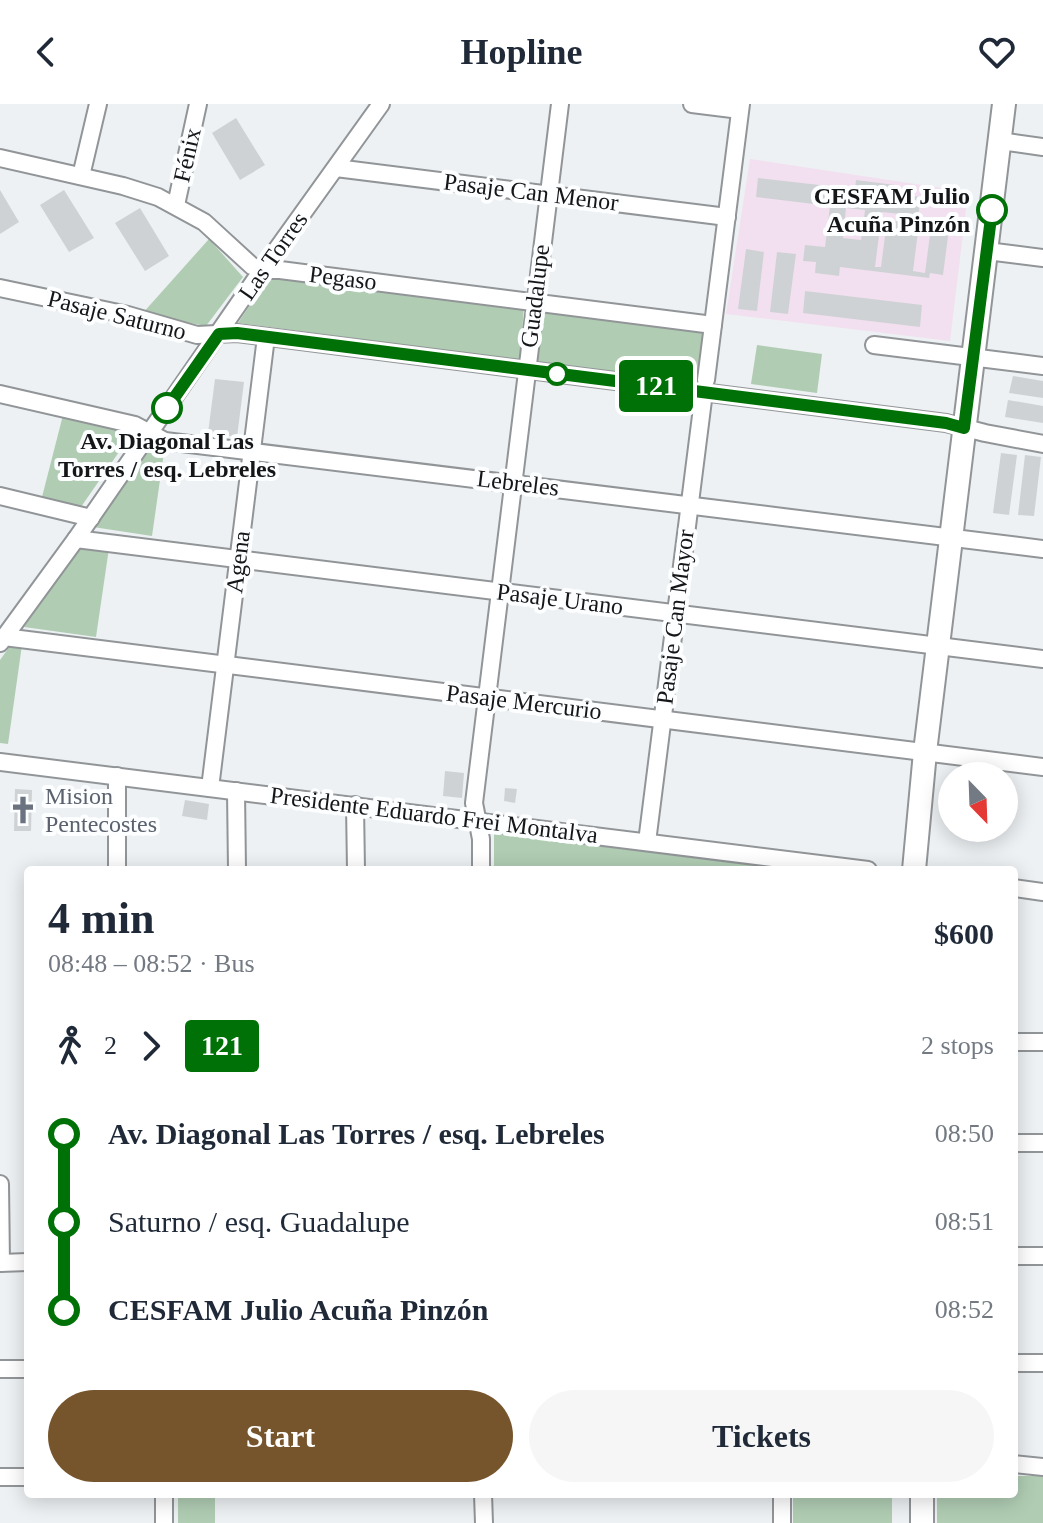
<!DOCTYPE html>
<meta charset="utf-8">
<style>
body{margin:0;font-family:"Times New Roman",serif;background:#f6f6f7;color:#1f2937;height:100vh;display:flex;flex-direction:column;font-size:30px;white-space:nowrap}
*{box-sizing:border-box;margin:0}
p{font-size:26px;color:#747a83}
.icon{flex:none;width:44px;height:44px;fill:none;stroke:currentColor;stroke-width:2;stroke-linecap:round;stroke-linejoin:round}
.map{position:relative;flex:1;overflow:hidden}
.drawer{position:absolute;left:24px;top:762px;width:994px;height:632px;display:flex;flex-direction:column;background:#fff;border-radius:8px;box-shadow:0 4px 20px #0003}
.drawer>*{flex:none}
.badge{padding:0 16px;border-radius:6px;font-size:28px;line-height:52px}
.needle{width:52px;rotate:157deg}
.tools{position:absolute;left:938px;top:658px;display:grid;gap:16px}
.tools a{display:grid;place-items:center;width:80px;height:80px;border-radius:50%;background:#fff;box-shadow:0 4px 20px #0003;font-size:40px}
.map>.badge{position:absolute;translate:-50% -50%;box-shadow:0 0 0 4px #fff}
.legs{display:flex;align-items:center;gap:12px;height:88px;padding:0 24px;font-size:26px}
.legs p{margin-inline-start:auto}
.overview{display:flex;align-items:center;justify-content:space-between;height:136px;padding:0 24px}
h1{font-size:44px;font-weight:800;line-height:60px}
.primary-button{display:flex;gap:16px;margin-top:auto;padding:16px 24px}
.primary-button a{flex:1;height:92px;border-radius:48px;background:#77552c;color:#fff;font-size:32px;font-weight:800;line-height:92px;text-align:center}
.primary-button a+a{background:#f6f6f7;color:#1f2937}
ul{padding:0 24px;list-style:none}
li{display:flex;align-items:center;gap:28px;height:88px;font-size:30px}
li i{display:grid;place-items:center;width:12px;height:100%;margin:0 10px;background:currentColor}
li i::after{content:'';width:20px;height:20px;margin:-10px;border:6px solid;border-radius:50%;background:#fff}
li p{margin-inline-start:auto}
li:first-child i{background:linear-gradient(#0000 50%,currentColor 0)}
li:last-child i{background:linear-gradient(currentColor 50%,#0000 0)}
header{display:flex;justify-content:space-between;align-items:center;height:104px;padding:0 24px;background:#fff;font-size:36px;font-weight:800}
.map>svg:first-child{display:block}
.education{fill:#f2e0f0}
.green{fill:#b0cdb3}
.building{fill:#cfd2d5;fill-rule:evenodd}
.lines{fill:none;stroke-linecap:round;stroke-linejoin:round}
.minor-casing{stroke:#929598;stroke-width:20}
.major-casing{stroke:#929598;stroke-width:26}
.minor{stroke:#fff;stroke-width:16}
.major{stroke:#fff;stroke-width:22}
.line-1-casing{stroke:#fff;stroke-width:18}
.line-1{stroke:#007106;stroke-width:12}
.stop-1-dot{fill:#fff;stroke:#007106;stroke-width:4}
.labels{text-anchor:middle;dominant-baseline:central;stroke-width:8;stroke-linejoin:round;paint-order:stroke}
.street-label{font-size:24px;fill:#151617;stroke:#fcfeff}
.stop-label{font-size:24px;font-weight:bold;fill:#151617;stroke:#fcfeff;text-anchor:end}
.worship-label{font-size:24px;fill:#5b616d;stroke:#fcfeff;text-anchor:start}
</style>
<header><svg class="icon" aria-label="back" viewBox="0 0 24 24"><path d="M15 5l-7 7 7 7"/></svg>Hopline<svg class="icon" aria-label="heart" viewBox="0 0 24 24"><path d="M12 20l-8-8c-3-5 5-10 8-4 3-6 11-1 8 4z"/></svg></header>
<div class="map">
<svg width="1043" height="1419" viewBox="0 0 1043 1419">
<rect width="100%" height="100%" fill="#edf1f3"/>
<path class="education" d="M750 55 968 88 950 237 726 210Z"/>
<g class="green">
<path d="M209 135 243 173 206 222 142 210Z"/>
<path d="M270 171 524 202 520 256 238 219Z"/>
<path d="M541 205 703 223 698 282 533 258Z"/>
<path d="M757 241 822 250 817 289 751 280Z"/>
<path d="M63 311 132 329 81 403 42 393Z"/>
<path d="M151 338 165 341 152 432 93 423Z"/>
<path d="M82 440 109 444 96 533 24 523Z"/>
<path d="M13 538 22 541 8 640 0 639V556Z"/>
<path d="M494 729 793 766H494Z"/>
<path d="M1014 1372H1043V1419H937V1390H1014Z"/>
<rect x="178" y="1390" width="37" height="29"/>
<rect x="793" y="1390" width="99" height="29"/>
</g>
<g class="building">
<path d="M236 14 265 61 240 76 212 29Z"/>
<path d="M758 74 855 85 856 76 895 81 894 90 921 93 918 112 882 108 875 163H881L887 116 919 120 913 167 925 169 931 123 949 125 943 171 930 169 929 174 840 163 839 172 815 169 816 158 803 157 805 141 825 143 830 102 756 93ZM846 104 865 106 861 136 843 134Z"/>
<path d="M0 86 19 118 0 130Z"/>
<path d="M64 86 94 134 69 148 40 101Z"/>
<path d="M140 104 169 152 145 167 115 119Z"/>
<path d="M746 145 764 148 757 207 738 205Z"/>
<path d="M777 148 796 150 788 210 770 208Z"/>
<path d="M805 187 922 201 920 223 803 209Z"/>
<path d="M1013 272 1043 277V294L1009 289Z"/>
<path d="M215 275 244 278 237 333 208 329Z"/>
<path d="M1008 296 1043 302V319L1005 313Z"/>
<path d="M1001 349 1017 351 1009 411 993 409Z"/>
<path d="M1025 351 1041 353 1034 412 1018 411Z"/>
<path d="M445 667 464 669 462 694 443 692Z"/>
<path d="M505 684 517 685 515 699 504 697Z"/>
<path d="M15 685 32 686 31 727H14Z"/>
<path d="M185 696 209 700 207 716 182 712Z"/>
</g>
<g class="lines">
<defs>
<g id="minor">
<path d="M692 0 740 6"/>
<path d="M1000 37 1043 43"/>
<path d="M0 54 123 82 158 93 204 118 252 162 262 166H280L713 221"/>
<path d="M336 64 727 113"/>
<path d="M81 72 98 0"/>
<path d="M176 101 198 0"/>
<path d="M987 147 1043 154"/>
<path d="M0 184 128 211 197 231 237 229 946 319 985 329 1043 340"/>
<path d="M874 241 1043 262"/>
<path d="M706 276 741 0"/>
<path d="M0 290 135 321 165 337 1043 445"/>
<path d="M0 392 91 414"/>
<path d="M76 435 1043 555"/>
<path d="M4 533 1043 663"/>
<path d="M0 539 76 435 262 166 381 0"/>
<path d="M0 658 868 766"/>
<path d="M117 672V766"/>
<path d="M210 684 266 233"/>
<path d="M236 687 237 766"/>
<path d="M355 701 356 766"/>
<path d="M647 738 704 288"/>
<path d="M481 766V735L474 699 560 0"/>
<path d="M1014 784 1043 788"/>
<path d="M1014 938H1043"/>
<path d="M1014 1039H1043"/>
<path d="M0 1080 1 1159"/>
<path d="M1014 1152H1043"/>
<path d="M0 1159 28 1158"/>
<path d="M1014 1259H1043"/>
<path d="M0 1265H28"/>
<path d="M1014 1360 1043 1363"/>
<path d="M0 1373H28"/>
<path d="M164 1390V1419"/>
<path d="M483 1390 484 1419"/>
<path d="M782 1390V1419"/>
</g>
<g id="major">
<path d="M914 766 925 648 1004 0"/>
<path d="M922 1390V1419"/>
</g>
</defs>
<use href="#minor" class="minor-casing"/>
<use href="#major" class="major-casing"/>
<use href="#minor" class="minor"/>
<use href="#major" class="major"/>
</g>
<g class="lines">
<defs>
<path id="line-1" d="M167 304 219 230 237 229 946 319 964 324 992 106"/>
</defs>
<use href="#line-1" class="line-1-casing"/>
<use href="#line-1" class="line-1"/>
</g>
<defs>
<symbol id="church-bare" viewBox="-9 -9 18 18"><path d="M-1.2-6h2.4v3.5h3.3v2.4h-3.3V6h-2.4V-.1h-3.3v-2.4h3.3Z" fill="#6b7280" stroke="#fcfeff" stroke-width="2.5" paint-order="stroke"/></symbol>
</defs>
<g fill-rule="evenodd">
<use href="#church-bare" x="3" y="686" width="40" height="40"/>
</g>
<g class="stop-1-dot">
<circle cx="992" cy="106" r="14"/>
<circle cx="557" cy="270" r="10"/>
<circle cx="167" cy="304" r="14"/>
</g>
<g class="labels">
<g class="street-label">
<text transform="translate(187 51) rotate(-77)">Fénix</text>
<text transform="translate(531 88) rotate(7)">Pasaje Can Menor</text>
<text transform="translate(273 152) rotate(-55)">Las Torres</text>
<text transform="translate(343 174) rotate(7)">Pegaso</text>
<text transform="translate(535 192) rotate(-83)">Guadalupe</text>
<text transform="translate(117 211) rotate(14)">Pasaje Saturno</text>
<text transform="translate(518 379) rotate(7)">Lebreles</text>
<text transform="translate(238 458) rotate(-83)">Agena</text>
<text transform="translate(560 495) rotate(7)">Pasaje Urano</text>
<text transform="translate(675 513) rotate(-83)">Pasaje Can Mayor</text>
<text transform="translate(524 598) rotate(7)">Pasaje Mercurio</text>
<text transform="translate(434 711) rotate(7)">Presidente Eduardo Frei Montalva</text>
</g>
<g class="stop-label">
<text x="970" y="92">CESFAM Julio<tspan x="970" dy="28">Acuña Pinzón</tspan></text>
<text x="167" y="337" text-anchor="middle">Av. Diagonal Las<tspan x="167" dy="28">Torres / esq. Lebreles</tspan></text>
</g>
<g class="worship-label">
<text x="45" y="692">Mision<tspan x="45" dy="28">Pentecostes</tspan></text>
</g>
</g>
</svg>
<div class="tools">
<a><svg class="needle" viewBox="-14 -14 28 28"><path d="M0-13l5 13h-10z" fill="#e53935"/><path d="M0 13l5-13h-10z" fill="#747a83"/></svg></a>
</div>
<b class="badge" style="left:656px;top:282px;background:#007106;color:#fff">121</b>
<section class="drawer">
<div class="overview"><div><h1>4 min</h1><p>08:48 – 08:52 · Bus</p></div><b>$600</b></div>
<div class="legs"><svg class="icon" aria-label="walk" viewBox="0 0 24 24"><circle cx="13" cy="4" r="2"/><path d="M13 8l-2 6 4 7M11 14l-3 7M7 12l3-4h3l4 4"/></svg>2<svg class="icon" aria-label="forward" viewBox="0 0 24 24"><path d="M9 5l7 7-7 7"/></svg><b class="badge" style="background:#007106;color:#fff">121</b><p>2 stops</p></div>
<ul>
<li><i style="color:#007106"></i><b>Av. Diagonal Las Torres / esq. Lebreles</b><p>08:50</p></li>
<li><i style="color:#007106"></i><span>Saturno / esq. Guadalupe</span><p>08:51</p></li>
<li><i style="color:#007106"></i><b>CESFAM Julio Acuña Pinzón</b><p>08:52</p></li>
</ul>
<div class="primary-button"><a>Start</a><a>Tickets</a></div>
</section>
</div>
